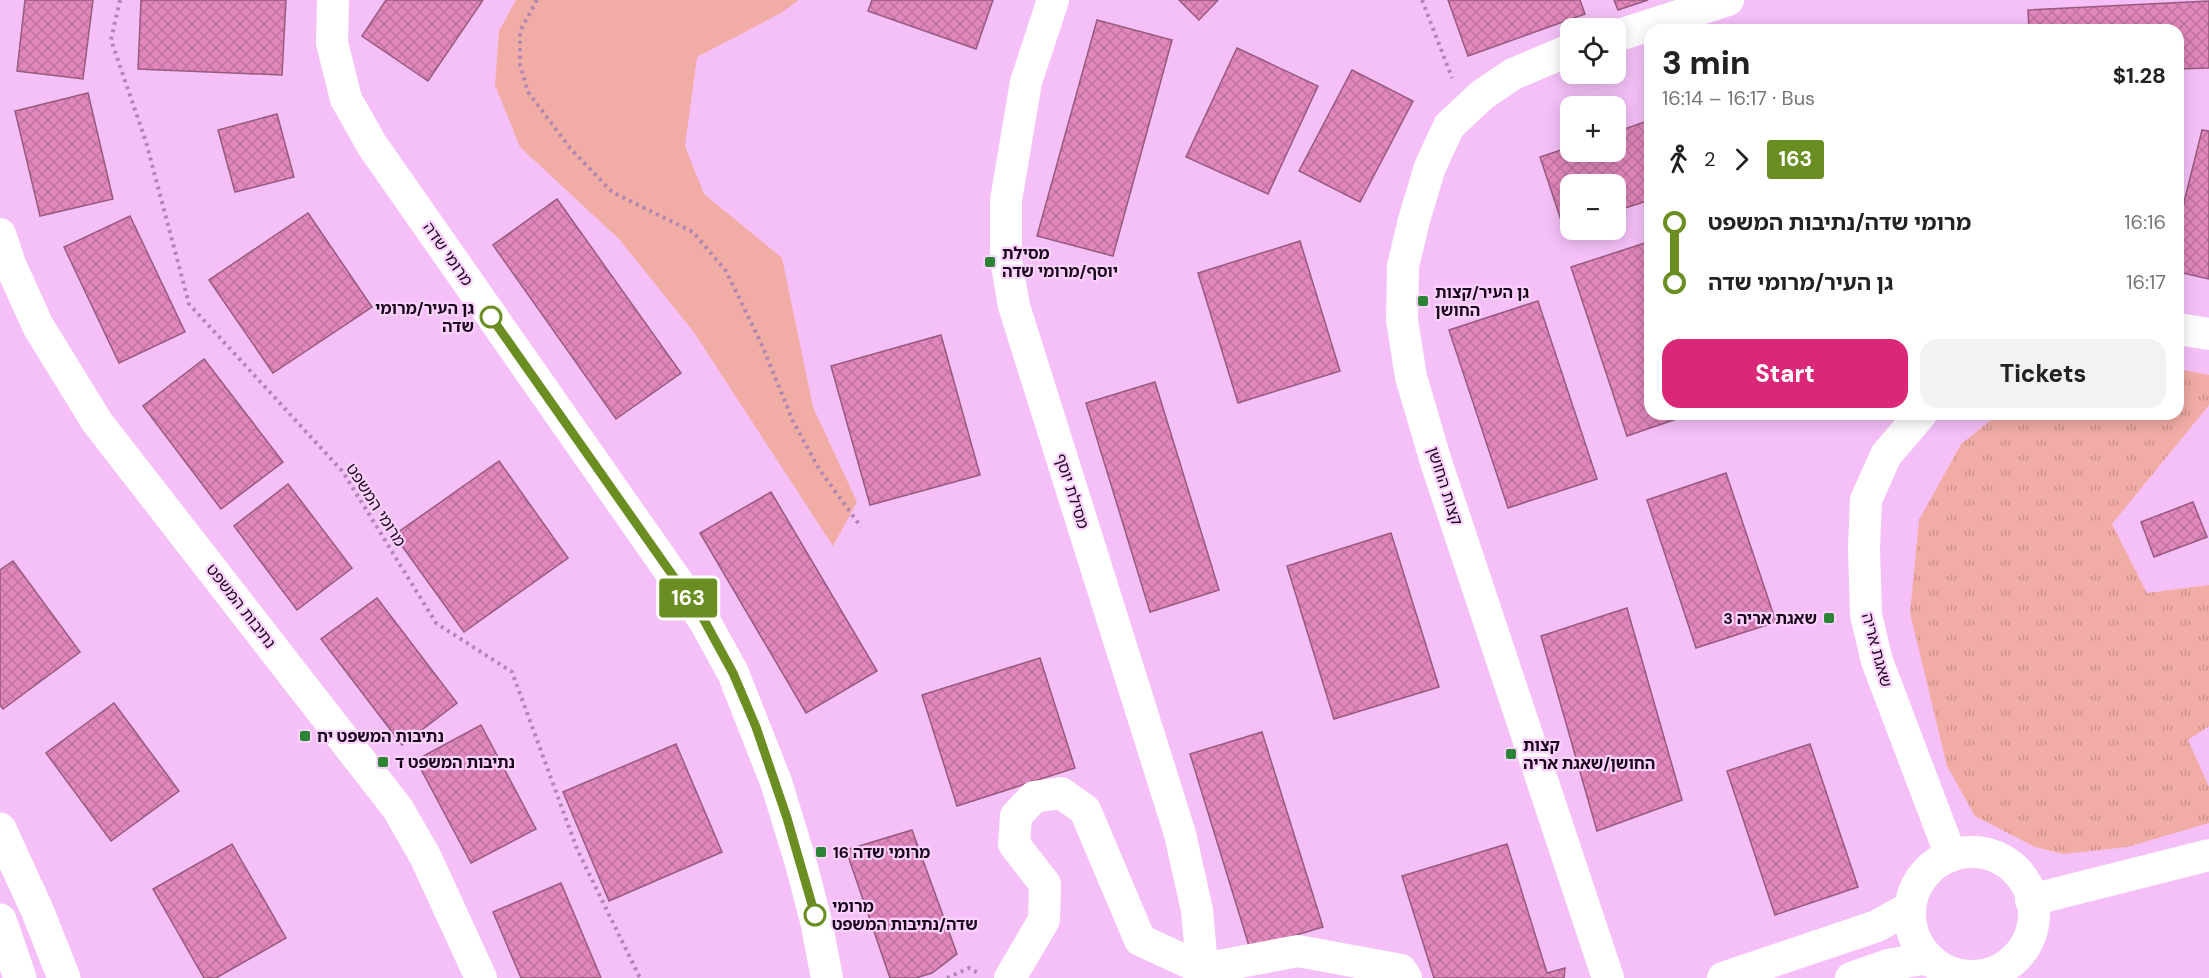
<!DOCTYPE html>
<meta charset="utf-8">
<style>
body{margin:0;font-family:"DM Sans","Noto Sans Hebrew",sans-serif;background:#f2f2f2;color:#222;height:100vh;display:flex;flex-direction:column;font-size:22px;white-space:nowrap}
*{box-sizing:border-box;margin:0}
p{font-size:20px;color:#767676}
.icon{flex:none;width:33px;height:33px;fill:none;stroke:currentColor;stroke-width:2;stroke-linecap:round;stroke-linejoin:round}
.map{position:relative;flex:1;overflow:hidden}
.sheet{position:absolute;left:1644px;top:24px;width:540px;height:396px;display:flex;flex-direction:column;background:#fff;border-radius:18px;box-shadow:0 3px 15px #0003}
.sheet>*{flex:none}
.badge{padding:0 12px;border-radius:4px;font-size:21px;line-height:39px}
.tools{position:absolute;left:1560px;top:18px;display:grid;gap:12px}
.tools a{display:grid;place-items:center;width:66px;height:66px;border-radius:12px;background:#fff;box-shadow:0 3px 15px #0003;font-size:30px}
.map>.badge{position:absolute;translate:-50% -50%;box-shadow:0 0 0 3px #fff}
.legs{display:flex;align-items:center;gap:9px;height:66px;padding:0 18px;font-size:20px}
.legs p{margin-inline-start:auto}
.head{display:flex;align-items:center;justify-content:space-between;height:102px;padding:0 18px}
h1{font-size:33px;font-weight:800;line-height:45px}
.action{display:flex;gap:12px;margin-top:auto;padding:12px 18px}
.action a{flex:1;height:69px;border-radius:18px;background:#db2777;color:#fff;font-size:24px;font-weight:800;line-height:69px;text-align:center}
.action a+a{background:#f2f2f2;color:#222}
ul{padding:0 18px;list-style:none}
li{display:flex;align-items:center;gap:21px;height:60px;font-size:22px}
li i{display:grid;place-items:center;width:9px;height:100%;margin:0 8px;background:currentColor}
li i::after{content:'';width:15px;height:15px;margin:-8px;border:4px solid;border-radius:50%;background:#fff}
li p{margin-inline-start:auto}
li:first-child i{background:linear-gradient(#0000 50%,currentColor 0)}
li:last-child i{background:linear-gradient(currentColor 50%,#0000 0)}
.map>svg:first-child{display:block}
.grass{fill:url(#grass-tufts)}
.green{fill:#f1aca5}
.building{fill:url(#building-cross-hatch);stroke:#985a7e;stroke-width:1.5}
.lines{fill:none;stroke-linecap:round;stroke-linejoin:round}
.path{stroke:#b086b3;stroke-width:4;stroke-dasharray:3 4.5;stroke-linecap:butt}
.street{stroke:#fff;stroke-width:32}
.secondary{stroke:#fff;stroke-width:33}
.line-1-casing{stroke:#fff;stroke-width:14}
.line-1{stroke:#6b8e23;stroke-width:9}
.poi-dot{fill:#2b8434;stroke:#fcd1fe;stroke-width:2}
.stop-1-dot{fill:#fff;stroke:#6b8e23;stroke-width:3}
.labels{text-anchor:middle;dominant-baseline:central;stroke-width:4.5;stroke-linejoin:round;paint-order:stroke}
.poi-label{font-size:16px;font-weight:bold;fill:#18061a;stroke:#fcd1fe;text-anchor:start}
.street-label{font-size:16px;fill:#18061a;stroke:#fcd1fe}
.stop-label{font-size:16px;font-weight:bold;fill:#18061a;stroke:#fcd1fe;text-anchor:end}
</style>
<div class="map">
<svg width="2209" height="978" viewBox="0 0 2209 978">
<defs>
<pattern id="grass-tufts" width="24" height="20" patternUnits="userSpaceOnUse" patternTransform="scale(1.5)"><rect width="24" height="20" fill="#f1aca5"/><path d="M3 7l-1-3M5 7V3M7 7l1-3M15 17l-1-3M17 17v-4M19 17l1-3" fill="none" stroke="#ce928d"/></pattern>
<pattern id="building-cross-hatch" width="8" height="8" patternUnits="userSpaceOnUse" patternTransform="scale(1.5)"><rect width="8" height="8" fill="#e187bb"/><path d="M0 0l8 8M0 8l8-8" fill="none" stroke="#c073a0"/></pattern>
</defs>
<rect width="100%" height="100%" fill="#f5c0f8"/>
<path class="grass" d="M2178 369 2209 375V405L2112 524 2147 593 2209 585V726L2188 740 2209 787V823L2127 847 2064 854 2035 847 1975 816 1947 766 1910 613 1919 520 1961 444 1999 414H2178Z"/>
<path class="green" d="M516 0H799L781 13 697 57 685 146 704 194 782 258 813 407 857 502 833 546 693 331 619 239 520 147 495 85 499 31Z"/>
<g class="building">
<path d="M25 0H93L83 79 17 71Z"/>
<path d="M141 0H286L282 75 138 69Z"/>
<path d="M386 0H483L428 81 362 36Z"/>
<path d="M872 0H993L976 49 868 11Z"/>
<path d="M1179 0H1218L1199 20Z"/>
<path d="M1448 0H1580L1585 14 1468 56Z"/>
<path d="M1614 0H1648L1618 10Z"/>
<path d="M2209 1V68L2178 69V30H2029L2028 10Z"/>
<path d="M1097 20 1172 40 1113 256 1037 236Z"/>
<path d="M1237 48 1318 86 1268 194 1186 157Z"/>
<path d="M1352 70 1413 101 1360 202 1299 171Z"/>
<path d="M88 93 113 199 40 216 15 111Z"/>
<path d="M277 114 294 177 235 192 218 130Z"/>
<path d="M1650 120V200L1616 211V184H1570V226L1564 229 1540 157 1570 147V152H1616V132Z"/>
<path d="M2202 130 2209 131V279L2178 272V226Z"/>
<path d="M557 199 681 373 616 419 493 245Z"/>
<path d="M308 213 372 307 273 373 209 280Z"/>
<path d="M130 216 185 332 119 363 64 247Z"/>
<path d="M1300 241 1340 371 1238 403 1198 273Z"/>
<path d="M1645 243 1650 257V414H1691L1627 436 1571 267Z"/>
<path d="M1538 301 1597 479 1508 508 1449 330Z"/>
<path d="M941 335 980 475 870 505 831 366Z"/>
<path d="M204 359 283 462 221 509 143 406Z"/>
<path d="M1155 382 1219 590 1150 612 1086 403Z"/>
<path d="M499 461 568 558 464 632 394 535Z"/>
<path d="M1726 473 1776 622 1696 648 1647 500Z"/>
<path d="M288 484 352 568 297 610 234 526Z"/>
<path d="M771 492 877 671 806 713 700 533Z"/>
<path d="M2193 502 2207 537 2154 557 2141 522Z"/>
<path d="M1391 533 1439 687 1334 719 1287 566Z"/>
<path d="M13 561 80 652 3 709 0 705V570Z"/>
<path d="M377 598 457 703 402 745 321 639Z"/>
<path d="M1627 608 1682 800 1597 831 1541 636Z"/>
<path d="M1040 658 1075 768 957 806 922 695Z"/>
<path d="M114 703 179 791 111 841 46 753Z"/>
<path d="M481 725 536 829 471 863 416 760Z"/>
<path d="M1262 732 1323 927 1250 949 1190 754Z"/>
<path d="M676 744 722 852 609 901 563 792Z"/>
<path d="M1810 744 1858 887 1775 915 1727 771Z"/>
<path d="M912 830 957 954 932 973 916 978H890L846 850Z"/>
<path d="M232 844 286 938 216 978H204L153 889Z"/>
<path d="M1507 844 1547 973 1565 968 1564 978H1434L1402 876Z"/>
<path d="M561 883 601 978H521L493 912Z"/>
</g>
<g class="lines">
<g class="path">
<path d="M120 0 111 40 146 142 189 304 343 472 436 623 512 672 577 849 640 978"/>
<path d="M537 0 520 31V65L528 92 570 148 612 192 693 232 726 271 761 343 793 421 819 469 861 527"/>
<path d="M1422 0 1452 78"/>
<path d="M947 978 969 968 978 973"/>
</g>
<g class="street">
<path d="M333 0 332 43 346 99 372 145 704 620 733 673 776 782 800 860 816 921 827 978"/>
<path d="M1053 0 1026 82 1006 200V260L1014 306 1180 834 1197 910 1203 978"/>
<path d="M1616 36 1728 0"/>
<path d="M1570 50 1513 74 1482 95 1449 126 1430 167 1414 220 1403 266 1402 320 1411 377 1436 462 1608 978"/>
<path d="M0 234 10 264 38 326 97 422 398 809 425 856 481 978"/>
<path d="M2178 329 2209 334"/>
<path d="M1921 414 1886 455 1866 500 1864 548 1866 615 1877 661 1951 856"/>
<circle cx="1972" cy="914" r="62"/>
<path d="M2031 900 2209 855"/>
<path d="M1010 978 1044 920 1045 884 1014 844 1016 816 1034 797 1061 793 1085 810 1140 940 1203 969 1298 951 1401 970 1406 978"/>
<path d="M1723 978 1877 926 1909 908"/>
<path d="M1851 978 1888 965 1928 958"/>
</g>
<g class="secondary">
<path d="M0 829 38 912 64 978"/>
<path d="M0 920 20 978"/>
</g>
</g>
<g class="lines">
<defs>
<path id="line-1" d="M491 317 704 620 733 673 756 727 787 818 815 915"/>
</defs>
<use href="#line-1" class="line-1-casing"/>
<use href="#line-1" class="line-1"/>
</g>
<g class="poi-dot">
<rect x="984" y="256" width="12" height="12" rx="3"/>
<rect x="1417" y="295" width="12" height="12" rx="3"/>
<rect x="1823" y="612" width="12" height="12" rx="3"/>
<rect x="299" y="730" width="12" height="12" rx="3"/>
<rect x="1505" y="748" width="12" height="12" rx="3"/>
<rect x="377" y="756" width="12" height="12" rx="3"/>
<rect x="815" y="846" width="12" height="12" rx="3"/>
</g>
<g class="stop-1-dot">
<circle cx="491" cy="317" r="10"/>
<circle cx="815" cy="915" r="10"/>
</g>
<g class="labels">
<g class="poi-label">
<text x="1002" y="253">מסילת<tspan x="1002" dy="18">יוסף/מרומי שדה</tspan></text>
<text x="1435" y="292">גן העיר/קצות<tspan x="1435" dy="18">החושן</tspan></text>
<text x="1817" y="618" text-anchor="end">שאגת אריה 3</text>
<text x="317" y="736">נתיבות המשפט יח</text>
<text x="1523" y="745">קצות<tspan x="1523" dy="18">החושן/שאגת אריה</tspan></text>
<text x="395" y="762">נתיבות המשפט ד</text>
<text x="833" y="852">מרומי שדה 16</text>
</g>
<g class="street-label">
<text transform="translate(448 254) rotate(55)">מרומי שדה</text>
<text transform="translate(1445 486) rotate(72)">קצות החושן</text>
<text transform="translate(1072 491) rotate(72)">מסילת יוסף</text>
<text transform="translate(376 505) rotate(57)">מרומי המשפט</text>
<text transform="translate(241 606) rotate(52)">נתיבות המשפט</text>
<text transform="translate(1877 650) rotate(75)">שאגת אריה</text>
</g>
<g class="stop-label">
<text x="474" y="308">גן העיר/מרומי<tspan x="474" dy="18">שדה</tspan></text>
<text x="832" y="906" text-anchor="start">מרומי<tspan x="832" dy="18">שדה/נתיבות המשפט</tspan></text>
</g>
</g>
</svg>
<div class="tools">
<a><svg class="icon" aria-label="locate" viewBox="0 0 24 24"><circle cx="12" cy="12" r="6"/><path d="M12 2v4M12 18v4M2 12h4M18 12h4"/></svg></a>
<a>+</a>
<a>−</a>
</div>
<b class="badge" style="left:688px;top:598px;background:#6b8e23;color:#fff">163</b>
<section class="sheet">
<div class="head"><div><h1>3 min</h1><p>16:14 – 16:17 · Bus</p></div><b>$1.28</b></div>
<div class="legs"><svg class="icon" aria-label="walk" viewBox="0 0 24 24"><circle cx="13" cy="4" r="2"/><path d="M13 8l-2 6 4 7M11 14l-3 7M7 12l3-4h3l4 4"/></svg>2<svg class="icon" aria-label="forward" viewBox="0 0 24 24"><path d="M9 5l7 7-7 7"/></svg><b class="badge" style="background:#6b8e23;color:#fff">163</b></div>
<ul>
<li><i style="color:#6b8e23"></i><b>מרומי שדה/נתיבות המשפט</b><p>16:16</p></li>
<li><i style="color:#6b8e23"></i><b>גן העיר/מרומי שדה</b><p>16:17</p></li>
</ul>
<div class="action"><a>Start</a><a>Tickets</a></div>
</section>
</div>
